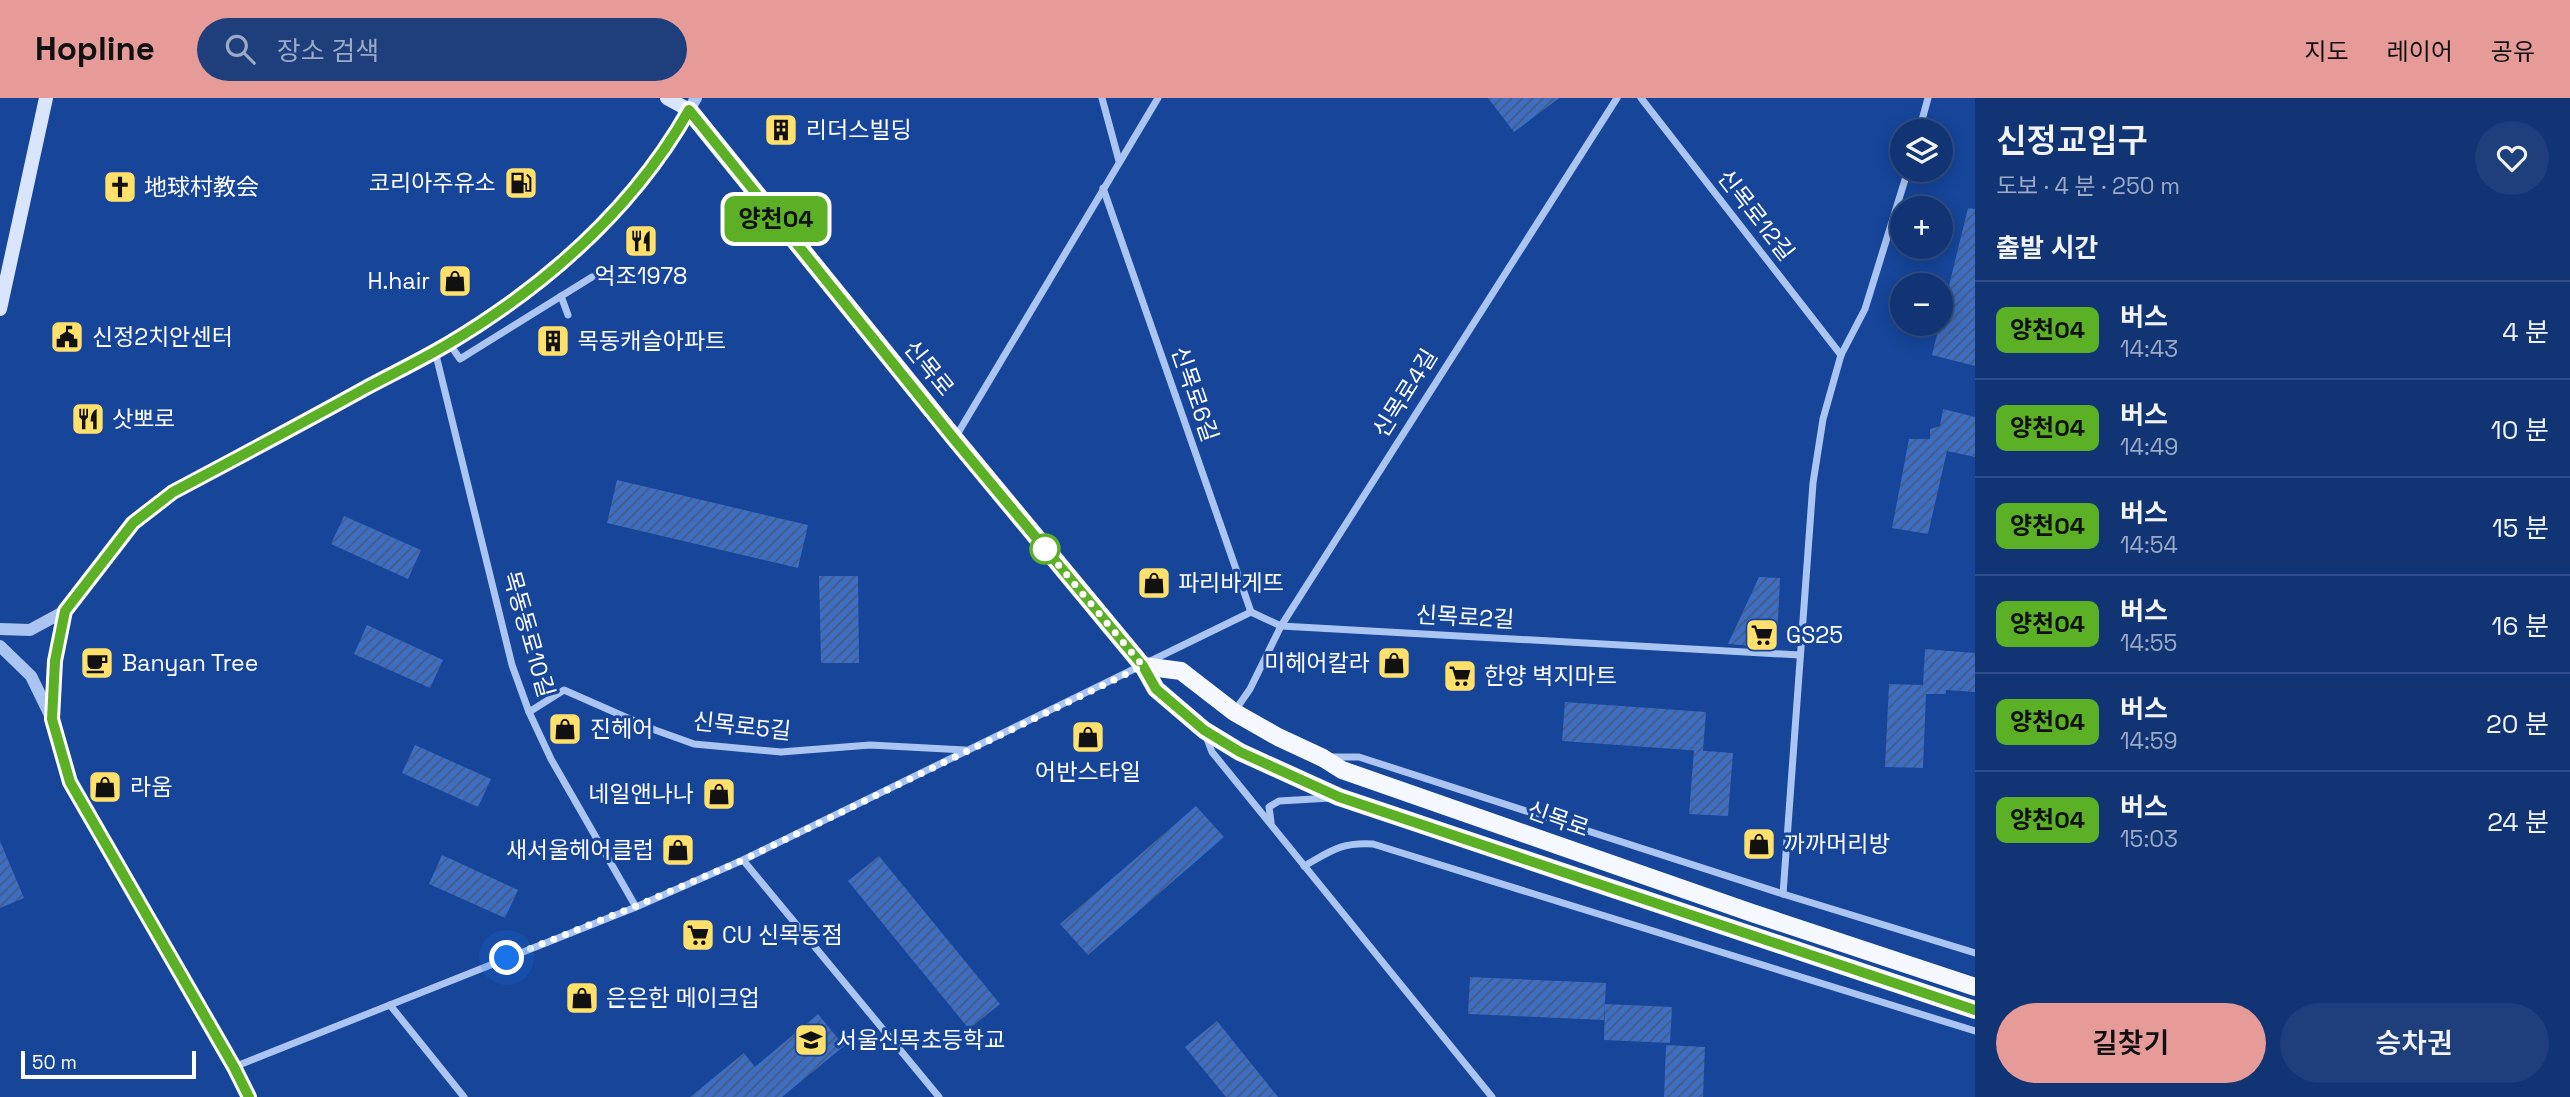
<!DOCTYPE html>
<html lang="ko">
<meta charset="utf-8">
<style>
body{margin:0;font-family:"Space Grotesk","Noto Sans KR",sans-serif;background:#1e3f7c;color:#f1f3f6;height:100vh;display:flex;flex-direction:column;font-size:26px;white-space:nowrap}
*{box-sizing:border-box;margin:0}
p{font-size:23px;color:#9caac5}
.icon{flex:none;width:38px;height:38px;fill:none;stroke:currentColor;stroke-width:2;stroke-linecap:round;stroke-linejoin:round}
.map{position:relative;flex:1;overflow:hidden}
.side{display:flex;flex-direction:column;background:#103474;width:595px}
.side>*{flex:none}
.badge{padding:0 14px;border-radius:10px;font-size:24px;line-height:46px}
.fabs{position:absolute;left:1890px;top:21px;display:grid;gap:14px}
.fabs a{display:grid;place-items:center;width:63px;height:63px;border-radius:50%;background:#103474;box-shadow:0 4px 18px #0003,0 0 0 2px #304f86;font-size:35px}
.scale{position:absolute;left:21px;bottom:18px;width:175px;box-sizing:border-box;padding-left:7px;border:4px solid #fff;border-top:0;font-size:19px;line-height:24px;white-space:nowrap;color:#fff;-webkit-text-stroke:5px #16459a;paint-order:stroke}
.you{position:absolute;width:35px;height:35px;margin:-18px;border:5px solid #fff;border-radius:50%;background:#1a73e8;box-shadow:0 0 0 10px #1a73e833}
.map>.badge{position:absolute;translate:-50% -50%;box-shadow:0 0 0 4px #fff}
h2{padding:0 21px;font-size:26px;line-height:63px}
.round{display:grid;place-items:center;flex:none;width:74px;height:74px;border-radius:37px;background:#1e3f7c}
.overview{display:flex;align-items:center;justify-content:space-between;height:119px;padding:0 21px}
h1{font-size:33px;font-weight:600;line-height:52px}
.button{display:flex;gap:14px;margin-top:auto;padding:14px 21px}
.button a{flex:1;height:80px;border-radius:42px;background:#e69b98;color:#111;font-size:28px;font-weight:600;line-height:80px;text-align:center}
.button a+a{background:#1e3f7c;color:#f1f3f6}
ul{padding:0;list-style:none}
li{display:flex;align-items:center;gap:21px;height:98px;padding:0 21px;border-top:2px solid #304f86}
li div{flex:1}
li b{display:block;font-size:26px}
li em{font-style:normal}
li .badge{min-width:77px;font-weight:700;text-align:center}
header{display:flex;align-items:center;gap:42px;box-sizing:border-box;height:98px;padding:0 35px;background:#e69b98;color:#111}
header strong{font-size:33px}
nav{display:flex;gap:38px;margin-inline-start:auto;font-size:24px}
.search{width:490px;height:63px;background:#1e3f7c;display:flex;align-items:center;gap:18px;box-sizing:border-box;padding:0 24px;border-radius:38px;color:#9caac5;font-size:26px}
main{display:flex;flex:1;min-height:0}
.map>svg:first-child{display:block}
.building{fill:url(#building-hatch)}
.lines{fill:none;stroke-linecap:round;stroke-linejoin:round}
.minor{stroke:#aac5f2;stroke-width:7}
.tertiary{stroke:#aac5f2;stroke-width:12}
.secondary{stroke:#d9e5fc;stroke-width:14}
.primary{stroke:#f5f8ff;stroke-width:18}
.line-casing{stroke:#fff;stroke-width:16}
.line{stroke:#5bb025;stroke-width:10}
.walk{stroke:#fff;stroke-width:7;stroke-dasharray:0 12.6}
.stop-dot{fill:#fff;stroke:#5bb025;stroke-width:3.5}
.labels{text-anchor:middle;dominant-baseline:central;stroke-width:6;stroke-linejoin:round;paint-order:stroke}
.poi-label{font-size:23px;fill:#fff;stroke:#16459a;text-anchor:start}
.street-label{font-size:23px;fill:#fff;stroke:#16459a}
</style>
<header>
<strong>Hopline</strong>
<div class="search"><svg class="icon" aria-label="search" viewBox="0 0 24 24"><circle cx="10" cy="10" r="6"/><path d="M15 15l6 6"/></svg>장소 검색</div>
<nav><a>지도</a><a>레이어</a><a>공유</a></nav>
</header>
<main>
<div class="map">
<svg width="1975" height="999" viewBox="0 0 1975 999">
<defs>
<pattern id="building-hatch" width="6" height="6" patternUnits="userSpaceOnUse" patternTransform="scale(1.75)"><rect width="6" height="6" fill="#3e6ec1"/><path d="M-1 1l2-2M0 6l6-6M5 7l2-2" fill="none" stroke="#465b81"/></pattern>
</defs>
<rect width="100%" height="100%" fill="#16459a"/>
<g class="building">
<path d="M1488 0H1559L1514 34Z"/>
<path d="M1968 110 1975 111V268L1932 257Z"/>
<path d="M1943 311 1975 319V359L1947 353 1928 436 1892 430 1909 341H1930V331L1940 328Z"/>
<path d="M617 382 808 427 798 470 607 425Z"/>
<path d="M344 418 421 452 408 481 331 446Z"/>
<path d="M819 478H858L859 565H821Z"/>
<path d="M1759 479 1780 480 1777 543 1767 549 1728 546Z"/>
<path d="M367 527 443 562 430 590 354 556Z"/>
<path d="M1925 551 1975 555V594L1946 592V596H1926L1923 670 1885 669 1889 586 1923 587Z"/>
<path d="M1565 604 1706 614 1703 653 1562 643Z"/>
<path d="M415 647 491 681 478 709 402 675Z"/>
<path d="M1694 652 1733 655 1728 718 1689 716Z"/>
<path d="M1196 708 1224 739 1088 857 1060 826Z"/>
<path d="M0 743 24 800 0 810Z"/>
<path d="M442 757 518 792 505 820 429 786Z"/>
<path d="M879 758 1000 906 969 931 848 783Z"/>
<path d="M1470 879 1606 885 1604 922 1468 916Z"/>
<path d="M1605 906 1672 909 1670 945 1604 942Z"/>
<path d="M818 916 844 948 782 999H690L744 955 755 969Z"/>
<path d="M1217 923 1278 999H1226L1185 949Z"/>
<path d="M1666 947 1705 949 1703 999H1664Z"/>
</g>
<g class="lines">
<g class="minor">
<path d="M1102 0 1119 63"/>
<path d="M1641 0 1841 257"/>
<path d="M1919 33 1928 0"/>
<path d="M1103 90 1251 514"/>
<path d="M561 198 568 217"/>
<path d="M449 245 460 261 592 179"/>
<path d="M435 253 512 567 529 614 551 661 636 809"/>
<path d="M955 340 1158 0"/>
<path d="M529 614 564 592 655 632 694 646 781 654 870 647 965 652"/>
<path d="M1234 614 1250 591 1281 528 1617 0"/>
<path d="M1206 638 1212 654 1492 999"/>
<path d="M1331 659H1359L1783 796 1975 855"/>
<path d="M1271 724 1269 709 1279 703 1331 700"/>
<path d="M743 762 939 999"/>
<path d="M1304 768C1331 753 1341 744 1373 746L1975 933"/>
<path d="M1783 796 1813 385 1823 321 1841 257 1865 211 1908 72"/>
<path d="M390 907 464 999"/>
<path d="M234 969 636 809 743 762 1251 514 1281 528 1800 557"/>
</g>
<g class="tertiary">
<path d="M0 531 30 532 65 513 133 425 173 394 449 245 527 192 573 155 644 80 668 48 696 0"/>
<path d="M0 548 31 578 52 621 70 684 249 999"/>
<path d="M52 617 55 563 65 513"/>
</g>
<g class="secondary">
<path d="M667 0 689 12"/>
<path d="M0 211 46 0"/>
</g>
<g class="primary">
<path d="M689 12 955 341 1143 568 1156 591 1204 632 1240 654 1339 699 1975 912"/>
<path d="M1143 568 1181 573 1234 614 1278 639 1323 660 1342 672 1752 815 1975 889"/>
</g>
</g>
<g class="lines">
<defs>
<path id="line" d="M249 999 234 969 70 684 52 621 55 563 65 513 133 425 173 394C237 360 301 326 364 291 392 276 421 262 448 246 545 188 633 111 689 12L954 341 1143 568 1156 591 1204 632 1240 654 1339 699 1975 912"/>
</defs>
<use href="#line" class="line-casing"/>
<use href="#line" class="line"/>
<path class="walk" d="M507 860 636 808 743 762 1143 568 1041 446 1045 451"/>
</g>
<defs>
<symbol id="building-square" viewBox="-11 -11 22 22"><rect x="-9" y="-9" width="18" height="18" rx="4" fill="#ffe06b" stroke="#16459a"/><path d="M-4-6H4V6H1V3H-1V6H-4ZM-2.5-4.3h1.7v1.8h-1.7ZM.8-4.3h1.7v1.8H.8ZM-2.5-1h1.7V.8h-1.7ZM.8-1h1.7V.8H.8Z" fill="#111"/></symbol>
<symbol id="fuel-square" viewBox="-11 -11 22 22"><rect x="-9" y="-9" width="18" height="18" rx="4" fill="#ffe06b" stroke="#16459a"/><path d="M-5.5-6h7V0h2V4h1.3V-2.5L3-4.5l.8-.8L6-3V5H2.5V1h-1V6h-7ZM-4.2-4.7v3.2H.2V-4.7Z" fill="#111"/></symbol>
<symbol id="church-square" viewBox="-11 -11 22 22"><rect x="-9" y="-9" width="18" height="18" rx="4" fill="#ffe06b" stroke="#16459a"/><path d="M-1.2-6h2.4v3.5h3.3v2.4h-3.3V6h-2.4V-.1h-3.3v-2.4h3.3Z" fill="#111"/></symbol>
<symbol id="restaurant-square" viewBox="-11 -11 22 22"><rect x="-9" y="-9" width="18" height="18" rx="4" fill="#ffe06b" stroke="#16459a"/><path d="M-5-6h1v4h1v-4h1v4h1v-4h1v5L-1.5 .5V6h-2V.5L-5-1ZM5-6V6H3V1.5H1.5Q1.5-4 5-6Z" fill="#111"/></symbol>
<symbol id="shop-square" viewBox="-11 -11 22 22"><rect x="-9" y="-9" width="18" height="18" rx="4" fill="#ffe06b" stroke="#16459a"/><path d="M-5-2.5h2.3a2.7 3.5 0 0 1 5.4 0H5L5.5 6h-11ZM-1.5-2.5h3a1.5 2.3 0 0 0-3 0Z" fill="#111"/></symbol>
<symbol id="civic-square" viewBox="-11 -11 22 22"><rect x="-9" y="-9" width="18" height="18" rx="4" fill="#ffe06b" stroke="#16459a"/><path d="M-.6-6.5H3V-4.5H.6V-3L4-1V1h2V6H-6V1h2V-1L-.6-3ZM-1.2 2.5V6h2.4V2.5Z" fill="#111"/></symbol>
<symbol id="supermarket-square" viewBox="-11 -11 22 22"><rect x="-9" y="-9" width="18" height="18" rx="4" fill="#ffe06b" stroke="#16459a"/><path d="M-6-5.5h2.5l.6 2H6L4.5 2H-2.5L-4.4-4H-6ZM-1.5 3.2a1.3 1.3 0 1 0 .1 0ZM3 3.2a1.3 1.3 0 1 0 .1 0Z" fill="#111"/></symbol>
<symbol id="cafe-square" viewBox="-11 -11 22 22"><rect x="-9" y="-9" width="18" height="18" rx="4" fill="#ffe06b" stroke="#16459a"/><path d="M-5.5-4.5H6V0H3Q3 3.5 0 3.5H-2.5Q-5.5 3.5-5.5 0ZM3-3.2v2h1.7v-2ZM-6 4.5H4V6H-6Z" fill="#111"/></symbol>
<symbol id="school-square" viewBox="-11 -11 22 22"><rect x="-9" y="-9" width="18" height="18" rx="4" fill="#ffe06b" stroke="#16459a"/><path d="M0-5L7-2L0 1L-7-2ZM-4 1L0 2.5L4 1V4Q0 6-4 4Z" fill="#111"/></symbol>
</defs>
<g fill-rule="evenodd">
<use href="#building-square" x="762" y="13" width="38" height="38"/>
<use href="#fuel-square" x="502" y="66" width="38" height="38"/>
<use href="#church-square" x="101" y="70" width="38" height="38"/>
<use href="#restaurant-square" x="622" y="124" width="38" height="38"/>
<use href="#shop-square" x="436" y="164" width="38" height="38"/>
<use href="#civic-square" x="48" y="220" width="38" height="38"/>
<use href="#building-square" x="534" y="224" width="38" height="38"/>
<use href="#restaurant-square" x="69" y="302" width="38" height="38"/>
<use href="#shop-square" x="1135" y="466" width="38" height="38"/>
<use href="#supermarket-square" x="1743" y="518" width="38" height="38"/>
<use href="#cafe-square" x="78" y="546" width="38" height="38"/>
<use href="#shop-square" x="1375" y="546" width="38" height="38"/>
<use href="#supermarket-square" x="1441" y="559" width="38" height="38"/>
<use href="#shop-square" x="546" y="612" width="38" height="38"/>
<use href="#shop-square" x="1069" y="620" width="38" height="38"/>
<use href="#shop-square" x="86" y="670" width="38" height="38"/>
<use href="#shop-square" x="700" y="677" width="38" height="38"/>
<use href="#shop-square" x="1740" y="727" width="38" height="38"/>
<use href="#shop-square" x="659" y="733" width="38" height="38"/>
<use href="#supermarket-square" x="679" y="818" width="38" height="38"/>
<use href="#shop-square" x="563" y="881" width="38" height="38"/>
<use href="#school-square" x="792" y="923" width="38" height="38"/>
</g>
<circle class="stop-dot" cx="1045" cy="451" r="14"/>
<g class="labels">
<g class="poi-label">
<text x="806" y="32">리더스빌딩</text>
<text x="496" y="85" text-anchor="end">코리아주유소</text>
<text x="144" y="89">地球村教会</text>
<text x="641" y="178" text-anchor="middle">억조1978</text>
<text x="430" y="183" text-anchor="end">H.hair</text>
<text x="92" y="239">신정2치안센터</text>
<text x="578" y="243">목동캐슬아파트</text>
<text x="112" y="321">삿뽀로</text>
<text x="1178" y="485">파리바게뜨</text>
<text x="1786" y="537">GS25</text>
<text x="122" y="565">Banyan Tree</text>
<text x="1370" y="565" text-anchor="end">미헤어칼라</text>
<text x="1484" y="578">한양 벽지마트</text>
<text x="590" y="631">진헤어</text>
<text x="1088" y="674" text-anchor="middle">어반스타일</text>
<text x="130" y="689">라움</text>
<text x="694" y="696" text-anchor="end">네일앤나나</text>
<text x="1784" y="746">까까머리방</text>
<text x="654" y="752" text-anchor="end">새서울헤어클럽</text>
<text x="722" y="837">CU 신목동점</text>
<text x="606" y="900">은은한 메이크업</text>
<text x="836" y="942">서울신목초등학교</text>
</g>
<g class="street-label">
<text transform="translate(1756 117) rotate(52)">신목로12길</text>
<text transform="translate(929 270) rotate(51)">신목로</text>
<text transform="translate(1405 295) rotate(-58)">신목로4길</text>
<text transform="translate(1195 296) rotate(71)">신목로6길</text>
<text transform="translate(1465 519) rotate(3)">신목로2길</text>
<text transform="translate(529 536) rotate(74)">목동동로10길</text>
<text transform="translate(742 628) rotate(6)">신목로5길</text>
<text transform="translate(1558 721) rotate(19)">신목로</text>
</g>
</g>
</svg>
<div class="fabs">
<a><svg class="icon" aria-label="layers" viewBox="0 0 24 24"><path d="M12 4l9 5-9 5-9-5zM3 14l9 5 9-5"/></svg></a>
<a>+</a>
<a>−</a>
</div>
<div class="scale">50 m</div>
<div class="you" style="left:507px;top:860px"></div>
<b class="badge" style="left:776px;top:121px;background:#5bb025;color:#111">양천04</b>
</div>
<section class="side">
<div class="overview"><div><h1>신정교입구</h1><p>도보 · 4 분 · 250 m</p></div><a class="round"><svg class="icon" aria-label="heart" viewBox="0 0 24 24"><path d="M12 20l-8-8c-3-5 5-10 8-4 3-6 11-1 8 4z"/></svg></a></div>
<h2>출발 시간</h2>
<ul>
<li><span class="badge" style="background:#5bb025;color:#111">양천04</span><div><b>버스</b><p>14:43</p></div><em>4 분</em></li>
<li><span class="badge" style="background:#5bb025;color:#111">양천04</span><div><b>버스</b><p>14:49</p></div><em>10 분</em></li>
<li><span class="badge" style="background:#5bb025;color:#111">양천04</span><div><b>버스</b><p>14:54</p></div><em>15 분</em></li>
<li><span class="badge" style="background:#5bb025;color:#111">양천04</span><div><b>버스</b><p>14:55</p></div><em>16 분</em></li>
<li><span class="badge" style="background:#5bb025;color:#111">양천04</span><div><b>버스</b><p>14:59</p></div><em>20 분</em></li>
<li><span class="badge" style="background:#5bb025;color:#111">양천04</span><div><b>버스</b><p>15:03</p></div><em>24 분</em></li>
</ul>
<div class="button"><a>길찾기</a><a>승차권</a></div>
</section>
</main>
